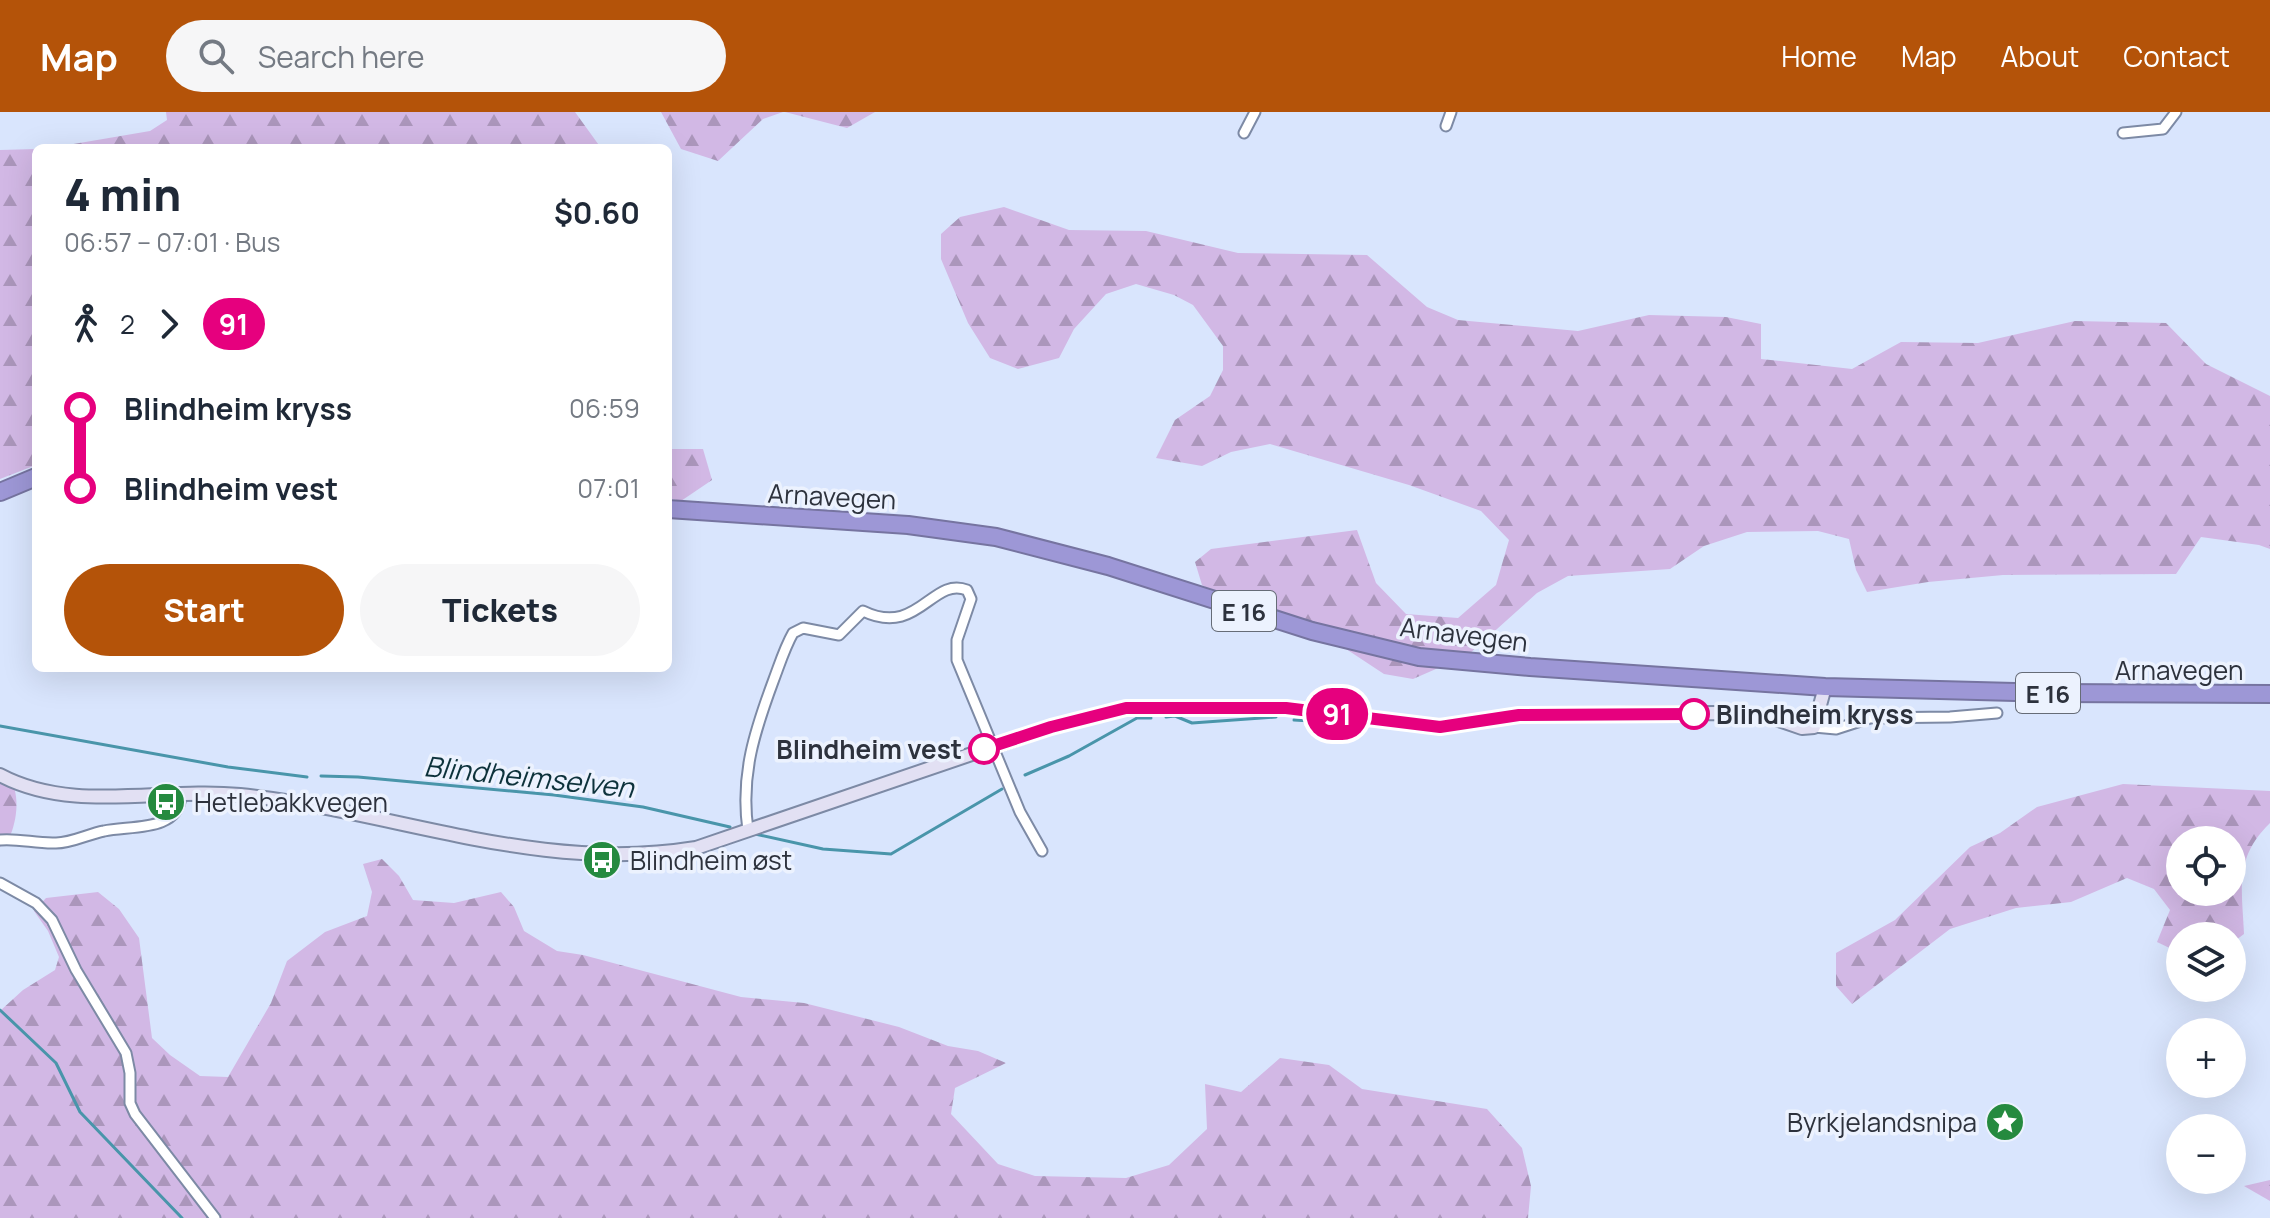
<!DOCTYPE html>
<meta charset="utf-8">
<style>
body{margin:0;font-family:Manrope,sans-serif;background:#f6f6f7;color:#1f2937;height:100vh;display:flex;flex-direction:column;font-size:30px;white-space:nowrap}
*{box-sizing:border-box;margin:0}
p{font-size:26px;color:#747a83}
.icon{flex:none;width:44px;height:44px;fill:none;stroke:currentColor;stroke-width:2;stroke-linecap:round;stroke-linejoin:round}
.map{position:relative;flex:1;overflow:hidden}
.details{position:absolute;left:32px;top:32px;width:640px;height:528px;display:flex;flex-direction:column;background:#fff;border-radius:12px;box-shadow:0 8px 32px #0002}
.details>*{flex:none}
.badge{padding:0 16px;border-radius:26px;font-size:28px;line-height:52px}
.buttons{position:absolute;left:2166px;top:714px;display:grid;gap:16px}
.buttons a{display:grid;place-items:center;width:80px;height:80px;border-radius:50%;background:#fff;box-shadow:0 8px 32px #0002;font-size:40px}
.map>.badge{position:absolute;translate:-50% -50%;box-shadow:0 0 0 4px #fff}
.legs{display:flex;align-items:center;gap:12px;height:88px;padding:0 32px;font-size:26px}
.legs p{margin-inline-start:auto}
.summary{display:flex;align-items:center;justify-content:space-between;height:136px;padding:0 32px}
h1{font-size:44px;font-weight:800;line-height:60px}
.button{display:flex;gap:16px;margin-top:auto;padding:16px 32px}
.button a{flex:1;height:92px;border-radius:48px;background:#b45309;color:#fff;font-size:32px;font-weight:800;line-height:92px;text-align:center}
.button a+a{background:#f6f6f7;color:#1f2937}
ul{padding:0 32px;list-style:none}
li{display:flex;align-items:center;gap:28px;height:80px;font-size:30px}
li i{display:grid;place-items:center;width:12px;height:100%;margin:0 10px;background:currentColor}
li i::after{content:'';width:20px;height:20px;margin:-10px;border:6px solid;border-radius:50%;background:#fff}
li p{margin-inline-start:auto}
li:first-child i{background:linear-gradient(#0000 50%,currentColor 0)}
li:last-child i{background:linear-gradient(currentColor 50%,#0000 0)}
header{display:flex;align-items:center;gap:48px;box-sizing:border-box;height:112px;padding:0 40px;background:#b45309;color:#fff}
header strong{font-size:38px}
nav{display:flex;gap:44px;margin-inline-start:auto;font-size:28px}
.search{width:560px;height:72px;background:#f6f6f7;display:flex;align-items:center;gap:20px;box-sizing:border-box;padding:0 28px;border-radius:44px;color:#747a83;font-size:30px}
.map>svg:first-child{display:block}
.forest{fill:url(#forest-firs);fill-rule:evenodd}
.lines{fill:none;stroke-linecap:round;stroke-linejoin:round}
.stream{stroke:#4995aa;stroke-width:3}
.street-casing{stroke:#7d8aa5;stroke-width:13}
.secondary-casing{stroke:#7d8aa5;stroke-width:16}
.highway-casing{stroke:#7674a0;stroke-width:20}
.street{stroke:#fff;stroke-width:9}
.secondary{stroke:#e2e0f3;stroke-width:12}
.highway{stroke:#9d97d6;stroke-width:16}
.line-1-casing{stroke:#fff;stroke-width:18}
.line-1{stroke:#e6007e;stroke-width:12}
.stop-1-dot{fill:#fff;stroke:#e6007e;stroke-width:4}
.labels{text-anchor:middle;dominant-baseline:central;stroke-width:7;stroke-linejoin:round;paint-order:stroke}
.shield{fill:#ecf2fe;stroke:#666c77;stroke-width:2}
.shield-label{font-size:24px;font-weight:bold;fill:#2d323d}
.street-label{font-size:26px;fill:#2d323d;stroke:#ecf2fe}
.stop-label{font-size:26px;font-weight:bold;fill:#2d323d;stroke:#ecf2fe;text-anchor:start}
.poi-label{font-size:26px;fill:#2d323d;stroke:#ecf2fe;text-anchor:start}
.water-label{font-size:28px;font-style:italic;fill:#0d323b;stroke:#ecf2fe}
</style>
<header>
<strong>Map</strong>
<div class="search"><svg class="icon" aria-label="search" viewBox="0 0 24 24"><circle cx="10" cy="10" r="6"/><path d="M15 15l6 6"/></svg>Search here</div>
<nav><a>Home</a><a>Map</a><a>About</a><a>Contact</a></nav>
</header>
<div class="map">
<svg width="2270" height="1106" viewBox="0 0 2270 1106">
<defs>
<pattern id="forest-firs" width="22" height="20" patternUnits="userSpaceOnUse" patternTransform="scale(2)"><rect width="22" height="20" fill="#d2b8e5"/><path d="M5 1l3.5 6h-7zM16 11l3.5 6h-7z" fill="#ab96bb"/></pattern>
</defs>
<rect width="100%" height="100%" fill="#d9e5fd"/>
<g class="forest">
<path d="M166 0H575L601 36H50L150 19 167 8Z"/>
<path d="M661 0H783L763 7 718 49 681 37Z"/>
<path d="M785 0H875L847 16Z"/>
<path d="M36 37V353L0 367V38Z"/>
<path d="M1004 95 1069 118 1146 119 1238 141 1367 143 1427 195 1458 208 1578 219 1649 203 1726 205 1761 212V247L1852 257 1901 230 1978 231 2075 209 2166 211 2206 252 2270 284V437L2259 433 2201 425 2176 462 2003 463 1928 470 1867 480 1856 458 1849 427 1818 419 1747 420 1704 434 1670 457 1568 464 1537 481 1468 543 1413 567 1384 562 1340 533 1226 487 1202 473 1195 450 1211 437 1357 418 1376 471 1406 502 1458 506 1496 473 1509 428 1481 399 1409 373 1270 332 1231 340 1202 354 1156 346 1175 308 1210 284 1223 258V234L1193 193 1174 183 1136 172 1106 182 1074 217 1059 246 1018 257 990 246 968 211 941 147V122L960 105Z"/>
<path d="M668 337H703L712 368 681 389 668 386Z"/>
<path d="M0 658C20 669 19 699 12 719 10 725 4 731 0 735Z"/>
<path d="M2123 672 2270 679V711C2234 746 2242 776 2244 822L2232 831V824H2180V841L2157 830 2170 798 2154 777 2127 766 2071 790 2016 796 1950 817 1852 892 1836 874V841L1895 808 1970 735 2000 721 2037 695ZM2232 728V780H2180V728Z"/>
<path d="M382 747 399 764 413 788 454 791 501 780 514 795 524 819 557 839 583 843 741 885 804 891 899 915 948 934 978 939 1006 951 955 976 951 1002 998 1052 1035 1064 1126 1066 1169 1053 1207 1017 1205 972 1241 980 1280 946 1329 953 1362 977 1487 997 1522 1036 1531 1074 1528 1106H0V899L23 878 55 858 59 845 48 819 34 799 46 786 98 780 119 797 139 826 152 926 170 943 200 964 228 965 271 891 287 849 325 820 367 804 372 780 363 752Z"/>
<path d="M2270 1068V1089L2244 1074Z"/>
</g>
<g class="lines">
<g class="stream">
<path d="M1166 605 1175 604 1192 611 1276 605"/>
<path d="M1294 608 1376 613"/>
<path d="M0 614 228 655 307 665"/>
<path d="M1025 663 1069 644 1137 606H1151"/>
<path d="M321 664 358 665 554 683 643 695 730 715"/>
<path d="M755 722 823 737 891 742 1002 677"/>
<path d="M0 898 56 951 80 1000 182 1106"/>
</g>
<defs>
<g id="street">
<path d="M1446 14 1451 0"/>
<path d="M1244 21 1255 0"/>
<path d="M2123 21 2163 17 2176 0"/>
<path d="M1814 615 1836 617 1870 606 1950 605 1997 601"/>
<path d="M748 718C740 663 755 618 774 567 780 551 785 535 793 521L803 516 839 523 863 499C918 526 932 464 967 478L971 487 957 528V548L1020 700 1042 739"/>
<path d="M0 728C18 726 37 732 56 731 72 731 88 722 104 719 129 713 178 721 181 684"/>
<path d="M0 771 36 791 52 808 76 858 126 941 130 961V991L135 1002 215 1106"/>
</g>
<path id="secondary" d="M0 663C73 702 161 675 240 683 395 699 536 762 696 736L1051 615 1126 596H1286L1440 615 1519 603 1716 601 1773 606 1802 616 1814 615 1825 575"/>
<g id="highway">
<path d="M0 380 36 365"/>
<path d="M668 397 908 413 996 425 1108 454 1312 519 1419 545 1530 555 1825 575 2051 581 2270 582"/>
</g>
</defs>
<use href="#street" class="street-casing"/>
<use href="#secondary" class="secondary-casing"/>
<use href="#highway" class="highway-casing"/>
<use href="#street" class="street"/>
<use href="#secondary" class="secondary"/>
<use href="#highway" class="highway"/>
</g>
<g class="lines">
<defs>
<path id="line-1" d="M984 637 1051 615 1126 596H1286L1440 615 1519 603 1694 602"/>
</defs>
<use href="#line-1" class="line-1-casing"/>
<use href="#line-1" class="line-1"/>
</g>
<defs>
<symbol id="bus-disc" viewBox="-11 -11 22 22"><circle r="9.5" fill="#258a3f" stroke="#ecf2fe"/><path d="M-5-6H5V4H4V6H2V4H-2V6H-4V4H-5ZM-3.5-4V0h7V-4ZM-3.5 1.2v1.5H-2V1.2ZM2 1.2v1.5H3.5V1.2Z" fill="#fff"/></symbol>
<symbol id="sight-disc" viewBox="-11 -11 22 22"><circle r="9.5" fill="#258a3f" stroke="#ecf2fe"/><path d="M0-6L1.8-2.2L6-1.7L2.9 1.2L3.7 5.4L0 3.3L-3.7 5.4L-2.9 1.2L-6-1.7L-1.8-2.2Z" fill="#fff"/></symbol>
</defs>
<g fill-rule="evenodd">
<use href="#bus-disc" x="144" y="668" width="44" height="44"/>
<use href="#bus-disc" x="580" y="726" width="44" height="44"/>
<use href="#sight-disc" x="1983" y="988" width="44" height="44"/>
</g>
<g class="stop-1-dot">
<circle cx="1694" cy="602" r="14"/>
<circle cx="984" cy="637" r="14"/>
</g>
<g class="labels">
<g class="shield">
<rect x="1212" y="479" width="64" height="40" rx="6"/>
<rect x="2016" y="561" width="64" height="40" rx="6"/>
</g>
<g class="shield-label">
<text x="1244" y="499">E 16</text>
<text x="2048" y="581">E 16</text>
</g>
<g class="street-label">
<text transform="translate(832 384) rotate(3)">Arnavegen</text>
<text transform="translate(1464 522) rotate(7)">Arnavegen</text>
<text x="2179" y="558">Arnavegen</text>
</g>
<g class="stop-label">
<text x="1716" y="602">Blindheim kryss</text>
<text x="962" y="637" text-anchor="end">Blindheim vest</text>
</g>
<g class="poi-label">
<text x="194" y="690">Hetlebakkvegen</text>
<text x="630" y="748">Blindheim øst</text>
<text x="1977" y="1010" text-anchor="end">Byrkjelandsnipa</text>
</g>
<g class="water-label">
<text transform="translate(529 664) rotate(6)">Blindheimselven</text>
</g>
</g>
</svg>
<div class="buttons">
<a><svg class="icon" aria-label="locate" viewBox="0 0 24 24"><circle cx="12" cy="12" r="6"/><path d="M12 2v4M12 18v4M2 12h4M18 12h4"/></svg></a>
<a><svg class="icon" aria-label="layers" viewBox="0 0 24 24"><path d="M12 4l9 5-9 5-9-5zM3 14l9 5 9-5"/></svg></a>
<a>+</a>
<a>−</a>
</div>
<b class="badge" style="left:1337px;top:602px;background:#e6007e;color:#fff">91</b>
<section class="details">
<div class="summary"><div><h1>4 min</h1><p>06:57 – 07:01 · Bus</p></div><b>$0.60</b></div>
<div class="legs"><svg class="icon" aria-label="walk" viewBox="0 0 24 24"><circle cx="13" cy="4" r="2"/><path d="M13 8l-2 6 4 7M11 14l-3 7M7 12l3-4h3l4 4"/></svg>2<svg class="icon" aria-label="forward" viewBox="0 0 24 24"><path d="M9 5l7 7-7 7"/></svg><b class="badge" style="background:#e6007e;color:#fff">91</b></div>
<ul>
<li><i style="color:#e6007e"></i><b>Blindheim kryss</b><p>06:59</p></li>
<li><i style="color:#e6007e"></i><b>Blindheim vest</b><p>07:01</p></li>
</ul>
<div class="button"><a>Start</a><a>Tickets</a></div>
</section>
</div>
